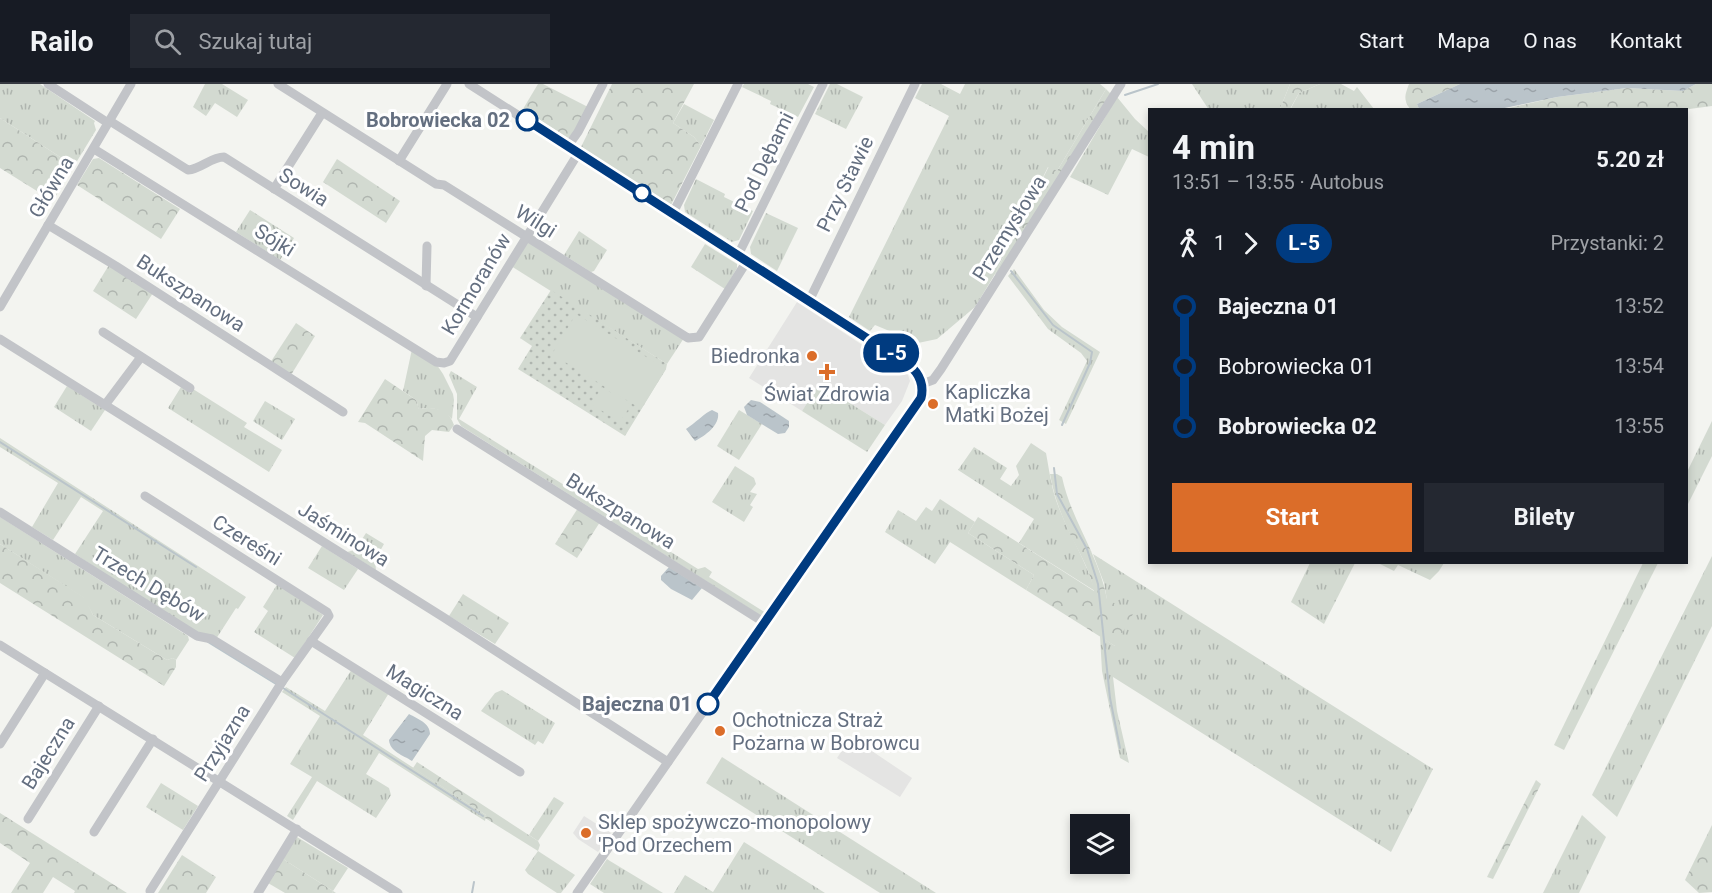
<!DOCTYPE html>
<html lang="pl">
<meta charset="utf-8">
<style>
body{margin:0;font-family:Roboto,sans-serif;background:#242831;color:#f1f3f6;height:100vh;display:flex;flex-direction:column;font-size:22px;white-space:nowrap}
*{box-sizing:border-box;margin:0}
p{font-size:20px;color:#9ea1a6}
.icon{flex:none;width:33px;height:33px;fill:none;stroke:currentColor;stroke-width:2;stroke-linecap:round;stroke-linejoin:round}
.map{position:relative;flex:1;overflow:hidden}
.side{position:absolute;left:1148px;top:24px;width:540px;height:456px;display:flex;flex-direction:column;background:#171b24;border-radius:0px;box-shadow:0 3px 9px #0003}
.side>*{flex:none}
.badge{padding:0 12px;border-radius:20px;font-size:21px;line-height:39px}
.buttons{position:absolute;left:1070px;top:730px;display:grid;gap:12px}
.buttons a{display:grid;place-items:center;width:60px;height:60px;border-radius:0px;background:#171b24;box-shadow:0 3px 9px #0003;font-size:30px}
.map>.badge{position:absolute;translate:-50% -50%;box-shadow:0 0 0 3px #fff}
.legs{display:flex;align-items:center;gap:9px;height:66px;padding:0 24px;font-size:20px}
.legs p{margin-inline-start:auto}
.overview{display:flex;align-items:center;justify-content:space-between;height:102px;padding:0 24px}
h1{font-size:33px;font-weight:700;line-height:45px}
.primary-button{display:flex;gap:12px;margin-top:auto;padding:12px 24px}
.primary-button a{flex:1;height:69px;border-radius:0px;background:#db6d29;color:#fff;font-size:24px;font-weight:700;line-height:69px;text-align:center}
.primary-button a+a{background:#242831;color:#f1f3f6}
ul{padding:0 24px;list-style:none}
li{display:flex;align-items:center;gap:21px;height:60px;font-size:22px}
li i{display:grid;place-items:center;width:9px;height:100%;margin:0 8px;background:currentColor}
li i::after{content:'';width:15px;height:15px;margin:-8px;border:4px solid;border-radius:50%;background:#171b24}
li p{margin-inline-start:auto}
li:first-child i{background:linear-gradient(#0000 50%,currentColor 0)}
li:last-child i{background:linear-gradient(currentColor 50%,#0000 0)}
header{display:flex;align-items:center;gap:36px;box-sizing:border-box;height:84px;padding:0 30px;background:#171b24;border-bottom:2px solid #363941}
header strong{font-size:28px}
nav{display:flex;gap:33px;margin-inline-start:auto;font-size:21px}
.search{width:420px;height:54px;background:#242831;display:flex;align-items:center;gap:15px;box-sizing:border-box;padding:0 21px;border-radius:0px;color:#9ea1a6;font-size:22px}
.map>svg:first-child{display:block}
.built{fill:#e4e4e3}
.grass{fill:url(#grass-tufts)}
.forest{fill:url(#forest-crowns)}
.park{fill:url(#park-dots)}
.garden{fill:#d3dad1}
.water{fill:url(#water-ripples)}
.lines{fill:none;stroke-linecap:round;stroke-linejoin:round}
.stream{stroke:#bac4ca;stroke-width:2}
.minor{stroke:#c2c4c8;stroke-width:9}
.line-1-casing{stroke:#fff;stroke-width:14}
.line-1{stroke:#003b80;stroke-width:9}
.stop-1-dot{fill:#fff;stroke:#003b80;stroke-width:3}
.poi-dot{fill:#db6d29;stroke:#fff;stroke-width:2}
.labels{text-anchor:middle;dominant-baseline:central;stroke-width:6;stroke-linejoin:round;paint-order:stroke}
.stop-label{font-size:20px;font-weight:bold;fill:#646f80;stroke:#fff;text-anchor:end}
.street-label{font-size:20px;fill:#646f80;stroke:#fff}
.poi-label{font-size:20px;fill:#646f80;stroke:#fff;text-anchor:start}
</style>
<header>
<strong>Railo</strong>
<div class="search"><svg class="icon" aria-label="search" viewBox="0 0 24 24"><circle cx="10" cy="10" r="6"/><path d="M15 15l6 6"/></svg>Szukaj tutaj</div>
<nav><a>Start</a><a>Mapa</a><a>O nas</a><a>Kontakt</a></nav>
</header>
<div class="map">
<svg width="1712" height="809" viewBox="0 0 1712 809">
<defs>
<pattern id="grass-tufts" width="24" height="20" patternUnits="userSpaceOnUse" patternTransform="scale(1.5)"><rect width="24" height="20" fill="#d3dad1"/><path d="M3 7l-1-3M5 7V3M7 7l1-3M15 17l-1-3M17 17v-4M19 17l1-3" fill="none" stroke="#afb5af"/></pattern>
<pattern id="forest-crowns" width="20" height="18" patternUnits="userSpaceOnUse" patternTransform="scale(1.5)"><rect width="20" height="18" fill="#d3dad1"/><path d="M2 6a3 3 0 1 1 6 0M12 15a3 3 0 1 1 6 0" fill="none" stroke="#afb5af"/></pattern>
<pattern id="park-dots" width="8" height="8" patternUnits="userSpaceOnUse" patternTransform="scale(1.5)"><rect width="8" height="8" fill="#d3dad1"/><path d="M2 2h.1M6 6h.1" fill="none" stroke="#afb5af" stroke-width="1.8" stroke-linecap="round"/></pattern>
<pattern id="water-ripples" width="26" height="14" patternUnits="userSpaceOnUse" patternTransform="scale(1.5)"><rect width="26" height="14" fill="#bac4ca"/><path d="M2 4q2-2 4 0t4 0M15 11q2-2 4 0t4 0" fill="none" stroke="#9ba3a9"/></pattern>
</defs>
<rect width="100%" height="100%" fill="#f3f4f0"/>
<g class="built">
<path d="M797 218 908 291 910 297 902 317 885 341 819 300 802 327 749 294Z"/>
<path d="M851 653 912 694 900 713 837 674Z"/>
<path d="M584 732 611 749 598 768 578 755 573 749Z"/>
</g>
<g class="grass">
<path d="M0 0H40L95 37 94 39 96 46 74 82 0 34Z"/>
<path d="M205 0H222L248 16 237 33 215 19 206 32 193 23Z"/>
<path d="M744 0H808L814 3 798 33 770 20 771 17 742 3Z"/>
<path d="M830 0H837L863 13 846 45 815 30Z"/>
<path d="M922 0H941L960 10 965 0H1100L1106 5 1057 87 1048 83 995 190 975 223 937 255 918 259 875 241 870 247 849 233 949 32 915 14Z"/>
<path d="M1192 0H1290L1280 25 1209 26Z"/>
<path d="M1320 0H1341L1354 7 1357 3 1374 25 1290 26 1299 9Z"/>
<path d="M1117 13 1135 35 1149 48V73L1132 65 1108 111 1070 93Z"/>
<path d="M684 20 714 36 701 62 694 53 673 39Z"/>
<path d="M696 95 725 110 724 113 753 127 739 156 732 158 685 128 684 121Z"/>
<path d="M250 126 294 154 280 176 236 148Z"/>
<path d="M766 129 798 144 777 187 751 170 750 163Z"/>
<path d="M579 147 607 166 594 187 591 188 564 171Z"/>
<path d="M528 155 684 254 667 280 511 182Z"/>
<path d="M705 160 737 180V184L725 205 691 183Z"/>
<path d="M1014 185 1044 226 1062 243 1100 268 1066 340 1059 336 1087 277 1081 269 1048 245 1008 192Z"/>
<path d="M412 265 437 281 443 290 453 310 454 316 452 335C442 325 432 322 419 325L416 316 403 307Z"/>
<path d="M451 287 477 303 459 335 698 485 705 483 712 488 709 493 766 529 763 533 461 342 457 335V310L449 291Z"/>
<path d="M819 300 885 341 867 368 802 327Z"/>
<path d="M67 302 105 326 91 347 54 323Z"/>
<path d="M181 303 191 309 193 305 247 339 244 343 282 366 269 388 168 324Z"/>
<path d="M265 317 295 335 282 356 253 337Z"/>
<path d="M739 326 762 340 739 376 717 362Z"/>
<path d="M1712 337V372L1686 424V390Z"/>
<path d="M0 354 246 513 238 525 236 524 216 555 197 550 75 470 103 427 81 413 53 456 32 443 58 399 0 363Z"/>
<path d="M1031 359 1046 369C1049 385 1051 401 1056 416 1067 448 1086 475 1095 507L1019 459 1034 435 958 386 974 363 1007 384 1000 395 1011 402 1019 391 1016 382Z"/>
<path d="M735 382 754 394 756 400 750 408 757 410 750 421 753 423 744 438 712 418Z"/>
<path d="M940 415 975 438 968 449 1034 491 1026 506 950 458 935 480 885 448 898 426 916 437 926 423 932 427Z"/>
<path d="M0 433 188 552 189 556 176 576 173 574 167 576 93 531 84 514 0 460Z"/>
<path d="M366 449 384 460 375 476 376 486 347 468 355 466Z"/>
<path d="M322 462 358 485 344 506 308 484Z"/>
<path d="M1093 470 1433 685 1391 768 1113 593 1117 627 1129 679 1120 674 1102 587 1100 552 1115 562 1104 499Z"/>
<path d="M1712 472V542L1617 733 1592 711Z"/>
<path d="M1310 479H1355L1324 540 1291 518Z"/>
<path d="M1378 479H1444L1439 487 1430 496 1398 481 1394 487Z"/>
<path d="M1643 479H1658L1564 666 1554 661Z"/>
<path d="M278 499 323 531 295 574 254 548 268 527 263 523Z"/>
<path d="M352 585 389 609 363 651 486 731 485 737 379 669 366 690 389 704 391 711 376 734 317 697 293 736 287 732 312 693 290 680 320 632 282 608 286 603 325 627Z"/>
<path d="M502 606 555 639 543 660 538 657 535 661 481 627 495 609Z"/>
<path d="M722 673 936 809H880L706 699Z"/>
<path d="M161 699 198 722 183 746 146 723Z"/>
<path d="M554 713 564 719 538 757 529 751Z"/>
<path d="M1582 731 1606 753 1579 809H1543Z"/>
<path d="M297 753 348 784 333 807 336 809H332L333 807 283 775Z"/>
<path d="M744 758 825 809H674L685 791 713 808Z"/>
<path d="M538 767 575 791 561 809H557L528 790 525 786Z"/>
<path d="M607 775 610 777 663 809H604L590 800Z"/>
</g>
<g class="forest">
<path d="M538 0H543L588 23 575 47 568 54 523 25Z"/>
<path d="M612 0H694L673 39 694 53 701 62 671 121 581 63Z"/>
<path d="M1290 0H1320L1299 9 1290 25H1280Z"/>
<path d="M1409 0H1460L1417 20 1419 25H1410C1403 15 1405 11 1409 0Z"/>
<path d="M1696 0H1712V22L1682 26H1500L1557 13 1627 4 1683 7Z"/>
<path d="M1106 5 1111 10 998 192 995 190 1049 82 1057 87Z"/>
<path d="M0 34 74 82 53 117 0 84Z"/>
<path d="M99 74 180 125 161 155 77 101 93 75Z"/>
<path d="M337 75 400 117 386 139 323 98Z"/>
<path d="M109 181 153 209 136 235 93 207Z"/>
<path d="M296 239 315 252 291 291 270 279Z"/>
<path d="M385 295 416 316 419 325C434 322 449 325 454 341L449 348 432 346 425 352 423 377 365 339 358 338Z"/>
<path d="M1050 390H1057L1062 393C1071 436 1099 471 1107 515L1133 530 1115 562 1026 506 1034 491 968 449 978 433 1094 507C1090 488 1083 475 1074 458 1063 436 1054 414 1050 390Z"/>
<path d="M578 424 600 438 577 474 555 460Z"/>
<path d="M0 460 85 514 93 531 167 576 173 574 176 576V583L164 602 0 499Z"/>
<path d="M463 510 509 539 495 560 449 532Z"/>
<path d="M417 678 538 757 540 761 538 767 485 734 486 731 413 684Z"/>
<path d="M1536 696 1541 700 1493 795 1487 793Z"/>
<path d="M0 729 127 809H74L75 807 53 793 43 809H11L30 779 0 759Z"/>
<path d="M1712 741V808L1699 809 1685 796Z"/>
<path d="M182 771 216 793 206 809H158Z"/>
<path d="M283 775 333 807 332 809H285L268 799Z"/>
</g>
<path class="park" d="M551 206 667 280 666 285 625 352 518 285 532 262 520 254Z"/>
<g class="garden">
<path d="M576 230 666 285 641 325 552 270Z"/>
<path d="M602 303 631 321 620 338 591 320Z"/>
</g>
<g class="water">
<path d="M1460 0H1696L1683 7 1627 4 1557 13 1500 25H1419L1417 20Z"/>
<path d="M751 316 760 318 789 337V343L785 349 778 350 747 331 744 323Z"/>
<path d="M712 326 718 329C720 341 705 352 695 357L686 345C694 340 706 328 712 326Z"/>
<path d="M669 483 702 504 692 516 671 505 661 496V492Z"/>
<path d="M409 630C418 635 430 639 430 650L412 677C403 671 390 668 389 656Z"/>
</g>
<g class="lines">
<g class="stream">
<path d="M1125 11 1158 0"/>
<path d="M1011 187 1053 241 1092 268 1090 279 1062 341"/>
<path d="M0 358 196 483"/>
<path d="M1054 384 1057 410 1087 465 1098 500 1110 614 1120 664"/>
<path d="M208 558 276 600"/>
<path d="M283 604 483 732"/>
<path d="M472 809 474 798"/>
</g>
<g class="minor">
<path d="M48 0 105 37 113 39 188 86C201 85 211 73 224 73L477 233"/>
<path d="M278 0 436 100 444 101 688 254 699 253 747 177"/>
<path d="M469 0 910 282C920 290 924 301 921 314L577 809"/>
<path d="M568 62 578 48 603 0"/>
<path d="M94 65 436 278 444 279 450 277 579 68"/>
<path d="M399 77 447 0"/>
<path d="M274 105 322 29"/>
<path d="M673 129 738 0"/>
<path d="M48 141 116 182 343 328"/>
<path d="M738 171 823 0"/>
<path d="M426 202 427 162"/>
<path d="M809 217 915 0"/>
<path d="M0 223 131 0"/>
<path d="M103 248 190 304"/>
<path d="M0 255 443 533 668 678"/>
<path d="M922 300 933 296 941 285 1121 0"/>
<path d="M105 321 141 273"/>
<path d="M457 345 765 539"/>
<path d="M145 412 327 528 329 532 282 598 150 807"/>
<path d="M0 428 197 552 212 555 282 598"/>
<path d="M311 557 520 688"/>
<path d="M0 561 398 809"/>
<path d="M0 660 45 589"/>
<path d="M28 735 99 622"/>
<path d="M94 748 153 655"/>
<path d="M258 809 297 745"/>
</g>
</g>
<g class="lines">
<defs>
<path id="line-1" d="M527 36 910 282C920 290 924 302 921 314L708 620"/>
</defs>
<use href="#line-1" class="line-1-casing"/>
<use href="#line-1" class="line-1"/>
</g>
<g class="stop-1-dot">
<circle cx="527" cy="36" r="10"/>
<circle cx="642" cy="109" r="8"/>
<circle cx="708" cy="620" r="10"/>
</g>
<g class="poi-dot">
<circle cx="812" cy="272" r="6"/>
<path d="M824 279h6v6h6v6h-6v6h-6v-6h-6v-6h6z"/>
<circle cx="933" cy="320" r="6"/>
<circle cx="720" cy="647" r="6"/>
<circle cx="586" cy="749" r="6"/>
</g>
<g class="labels">
<g class="stop-label">
<text x="510" y="36">Bobrowiecka 02</text>
<text x="692" y="620">Bajeczna 01</text>
</g>
<g class="street-label">
<text transform="translate(764 78) rotate(-64)">Pod Dębami</text>
<text transform="translate(845 100) rotate(-64)">Przy Stawie</text>
<text transform="translate(51 103) rotate(-59)">Główna</text>
<text transform="translate(304 103) rotate(32)">Sowia</text>
<text transform="translate(536 137) rotate(32)">Wilgi</text>
<text transform="translate(1009 144) rotate(-58)">Przemysłowa</text>
<text transform="translate(275 156) rotate(32)">Sójki</text>
<text transform="translate(476 200) rotate(-59)">Kormoranów</text>
<text transform="translate(191 209) rotate(33)">Bukszpanowa</text>
<text transform="translate(621 427) rotate(32)">Bukszpanowa</text>
<text transform="translate(344 450) rotate(32)">Jaśminowa</text>
<text transform="translate(247 456) rotate(32)">Czereśni</text>
<text transform="translate(149 500) rotate(31)">Trzech Dębów</text>
<text transform="translate(425 608) rotate(32)">Magiczna</text>
<text transform="translate(222 659) rotate(-58)">Przyjazna</text>
<text transform="translate(48 669) rotate(-58)">Bajeczna</text>
</g>
<g class="poi-label">
<text x="800" y="272" text-anchor="end">Biedronka</text>
<text x="945" y="308">Kapliczka<tspan x="945" dy="23">Matki Bożej</tspan></text>
<text x="827" y="310" text-anchor="middle">Świat Zdrowia</text>
<text x="732" y="636">Ochotnicza Straż<tspan x="732" dy="23">Pożarna w Bobrowcu</tspan></text>
<text x="598" y="738">Sklep spożywczo-monopolowy<tspan x="598" dy="23">'Pod Orzechem</tspan></text>
</g>
</g>
</svg>
<div class="buttons">
<a><svg class="icon" aria-label="layers" viewBox="0 0 24 24"><path d="M12 4l9 5-9 5-9-5zM3 14l9 5 9-5"/></svg></a>
</div>
<b class="badge" style="left:891px;top:269px;background:#003b80;color:#fff">L-5</b>
<section class="side">
<div class="overview"><div><h1>4 min</h1><p>13:51 – 13:55 · Autobus</p></div><b>5.20 zł</b></div>
<div class="legs"><svg class="icon" aria-label="walk" viewBox="0 0 24 24"><circle cx="13" cy="4" r="2"/><path d="M13 8l-2 6 4 7M11 14l-3 7M7 12l3-4h3l4 4"/></svg>1<svg class="icon" aria-label="forward" viewBox="0 0 24 24"><path d="M9 5l7 7-7 7"/></svg><b class="badge" style="background:#003b80;color:#fff">L-5</b><p>Przystanki: 2</p></div>
<ul>
<li><i style="color:#003b80"></i><b>Bajeczna 01</b><p>13:52</p></li>
<li><i style="color:#003b80"></i><span>Bobrowiecka 01</span><p>13:54</p></li>
<li><i style="color:#003b80"></i><b>Bobrowiecka 02</b><p>13:55</p></li>
</ul>
<div class="primary-button"><a>Start</a><a>Bilety</a></div>
</section>
</div>
